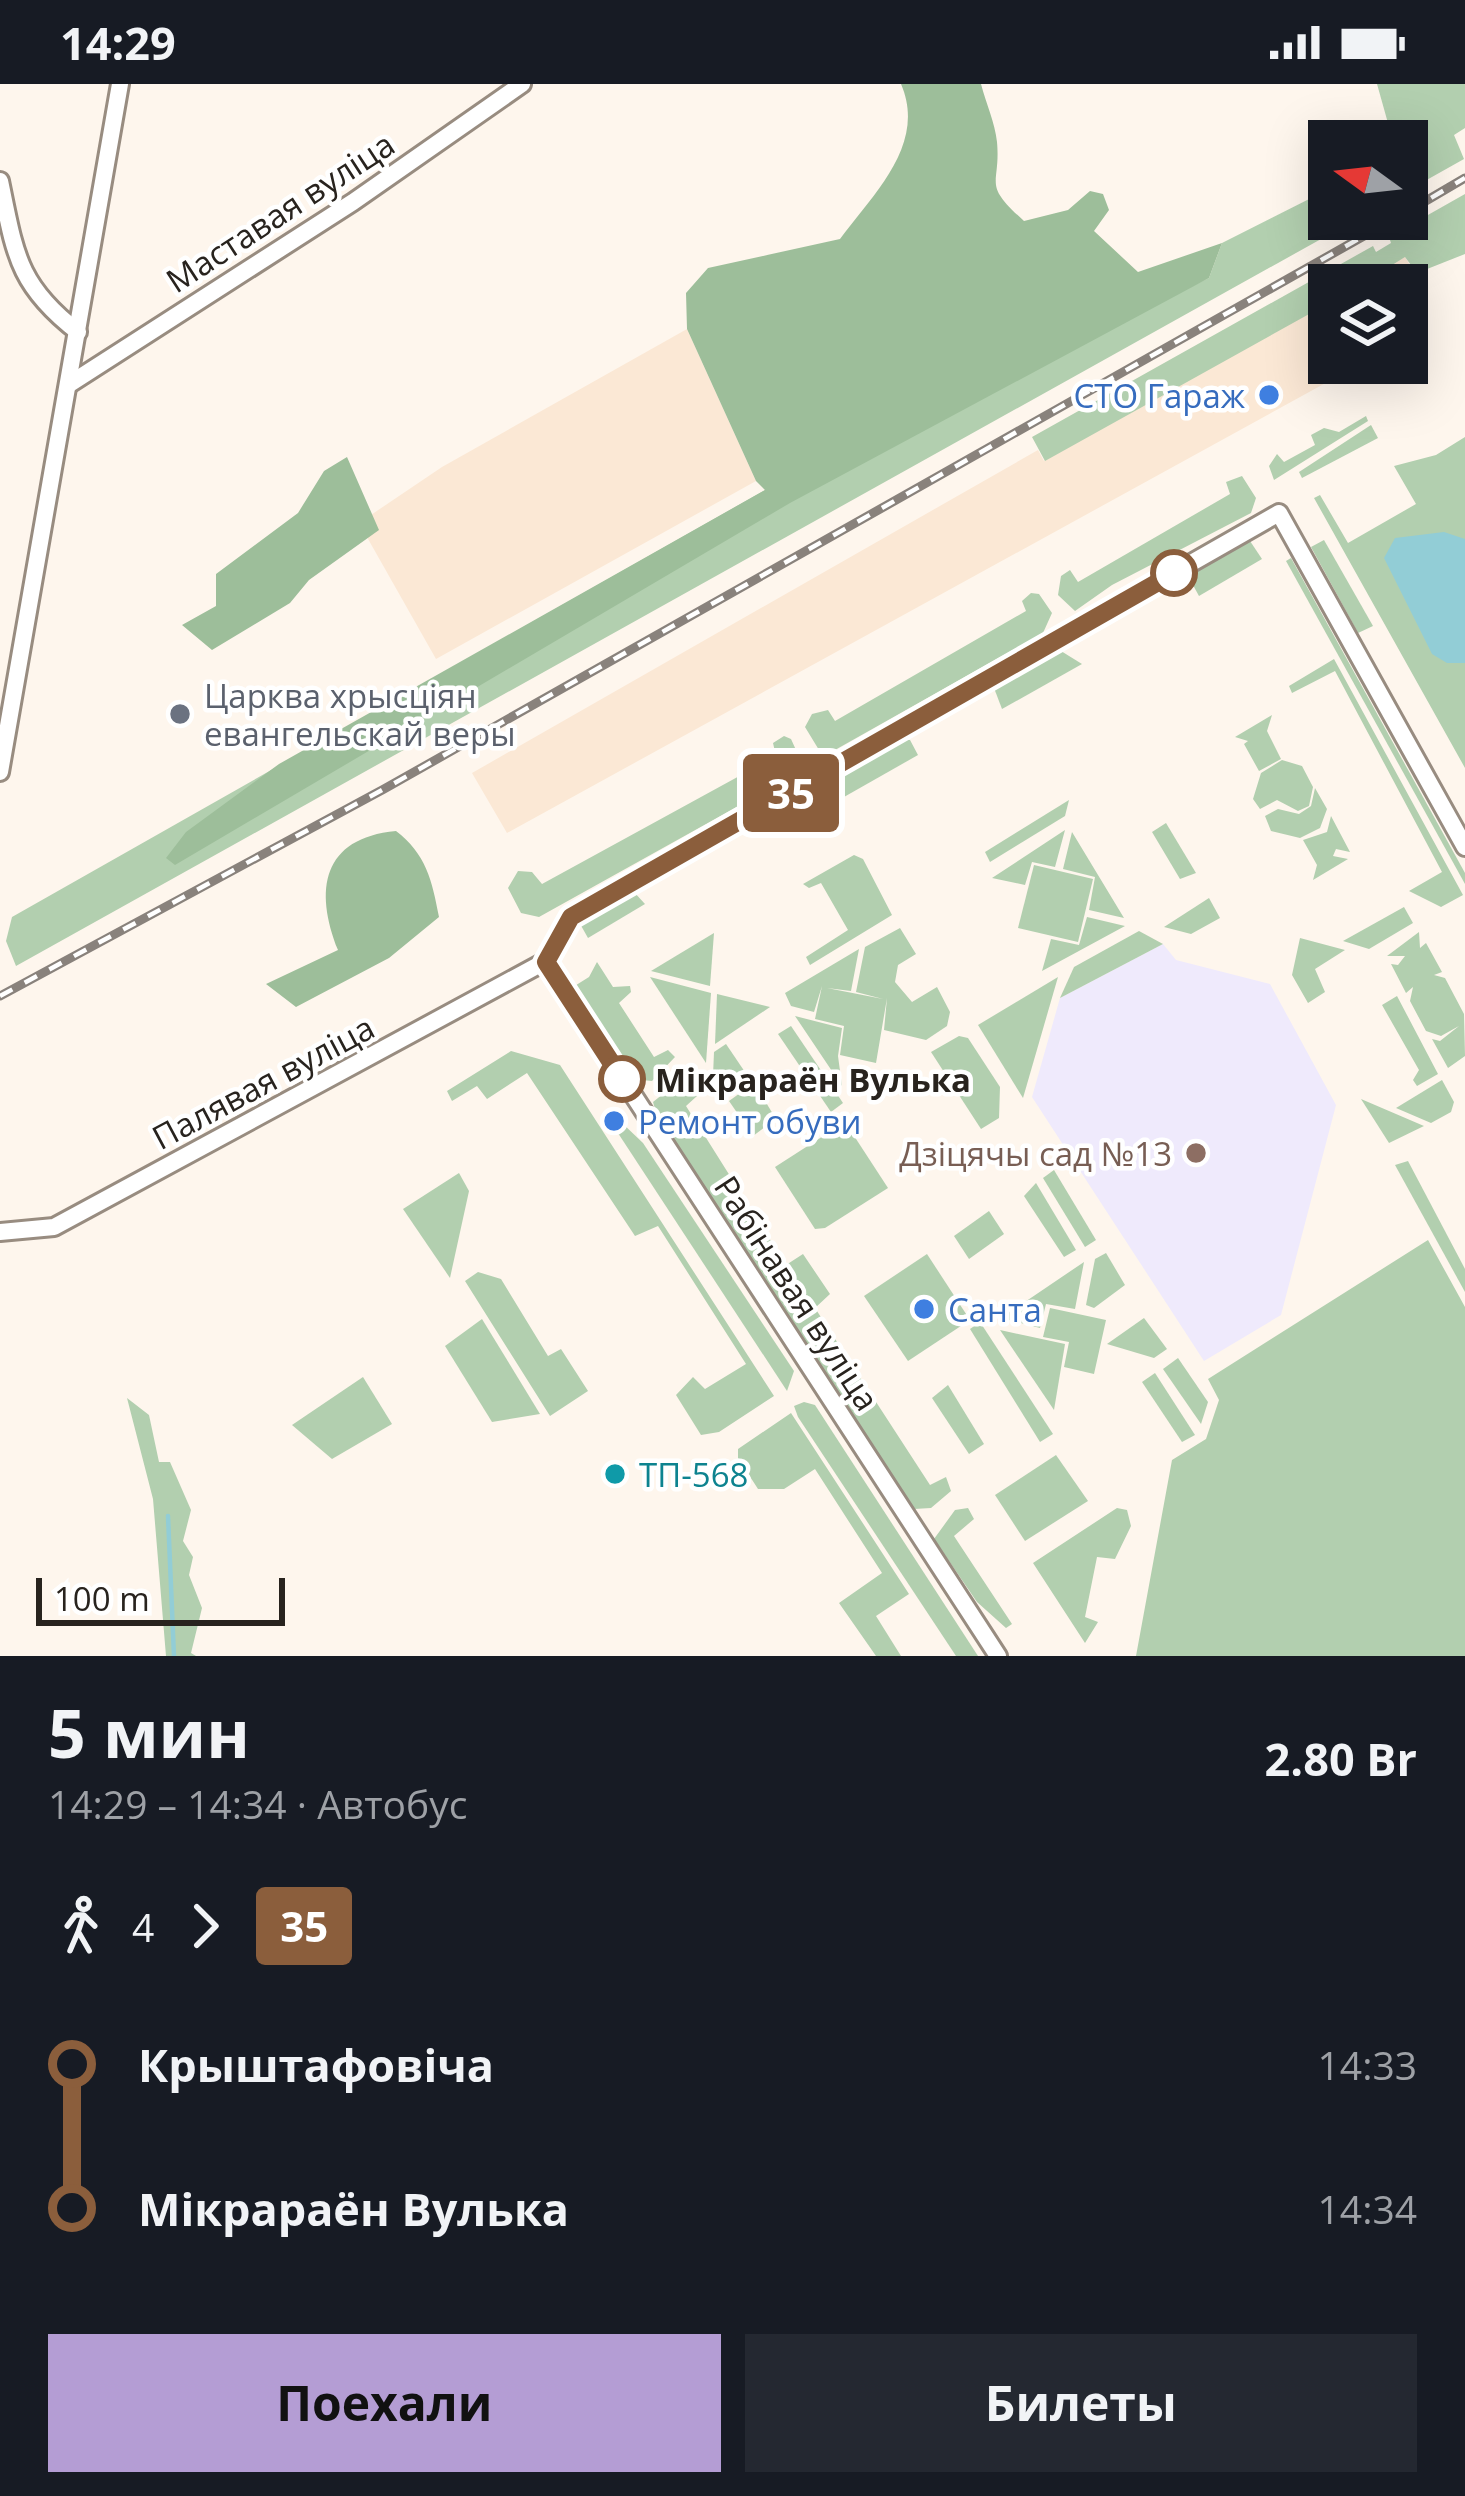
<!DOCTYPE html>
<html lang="ru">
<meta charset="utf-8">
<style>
body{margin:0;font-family:"Open Sans",sans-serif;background:#242831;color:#f1f3f6;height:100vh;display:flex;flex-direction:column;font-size:45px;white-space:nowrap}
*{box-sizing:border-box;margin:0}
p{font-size:39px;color:#9ea1a6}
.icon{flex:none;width:66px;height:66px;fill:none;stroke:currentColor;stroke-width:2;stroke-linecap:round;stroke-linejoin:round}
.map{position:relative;height:1572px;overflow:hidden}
.details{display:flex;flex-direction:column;background:#171b24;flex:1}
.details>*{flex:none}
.badge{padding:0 24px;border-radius:9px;font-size:42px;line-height:78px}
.needle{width:78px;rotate:285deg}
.fabs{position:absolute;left:1308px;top:36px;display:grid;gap:24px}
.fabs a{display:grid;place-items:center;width:120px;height:120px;border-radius:0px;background:#171b24;box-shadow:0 12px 48px #0002;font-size:60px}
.scale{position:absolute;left:36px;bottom:30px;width:249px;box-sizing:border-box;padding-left:12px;border:6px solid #28231e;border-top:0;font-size:33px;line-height:42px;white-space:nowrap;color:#28231e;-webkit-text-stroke:9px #fff;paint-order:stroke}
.map>.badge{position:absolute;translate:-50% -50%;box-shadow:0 0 0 6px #fff}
.legs{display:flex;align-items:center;gap:18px;height:132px;padding:0 48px;font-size:39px}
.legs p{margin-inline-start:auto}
.head{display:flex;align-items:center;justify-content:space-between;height:204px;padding:0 48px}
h1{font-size:66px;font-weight:700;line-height:90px}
.primary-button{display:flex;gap:24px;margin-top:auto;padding:24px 48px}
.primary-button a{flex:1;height:138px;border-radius:0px;background:#b49dd4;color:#111;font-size:48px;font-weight:700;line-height:138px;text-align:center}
.primary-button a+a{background:#242831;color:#f1f3f6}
ul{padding:0 48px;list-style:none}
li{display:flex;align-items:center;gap:42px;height:144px;font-size:45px}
li i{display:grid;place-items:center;width:18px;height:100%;margin:0 15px;background:currentColor}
li i::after{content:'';width:30px;height:30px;margin:-15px;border:9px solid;border-radius:50%;background:#171b24}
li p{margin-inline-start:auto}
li:first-child i{background:linear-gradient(#0000 50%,currentColor 0)}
li:last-child i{background:linear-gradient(currentColor 50%,#0000 0)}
.status{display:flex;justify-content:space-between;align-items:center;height:84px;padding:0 60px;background:#171b24;direction:ltr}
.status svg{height:33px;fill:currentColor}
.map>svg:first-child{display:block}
.built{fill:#fbe8d5}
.education{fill:#efeafc}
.green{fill:#b2cfaf}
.forest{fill:#9dbe9a}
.water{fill:#92cdd6}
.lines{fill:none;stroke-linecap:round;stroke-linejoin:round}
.stream{stroke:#92cdd6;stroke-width:4.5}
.minor-casing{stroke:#988c80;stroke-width:22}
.minor{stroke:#fff;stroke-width:16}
.rail-casing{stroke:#89827c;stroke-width:9}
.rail{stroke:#fff;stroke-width:4.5;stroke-dasharray:14;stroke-linecap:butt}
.line-1-casing{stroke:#fff;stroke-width:27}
.line-1{stroke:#8b5e3c;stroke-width:18}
.shop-dot{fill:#3f7fe0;stroke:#fff;stroke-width:4.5}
.stop-1-dot{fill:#fff;stroke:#8b5e3c;stroke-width:6}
.worship-dot{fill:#6b7280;stroke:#fff;stroke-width:4.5}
.education-dot{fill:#8d6e63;stroke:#fff;stroke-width:4.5}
.culture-dot{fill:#0f9aa8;stroke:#fff;stroke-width:4.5}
.labels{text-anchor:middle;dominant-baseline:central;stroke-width:9;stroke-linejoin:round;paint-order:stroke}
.street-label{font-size:33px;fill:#28231e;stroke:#fff}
.shop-label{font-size:33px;fill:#366cbe;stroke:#fff;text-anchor:start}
.worship-label{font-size:33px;fill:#5b616d;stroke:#fff;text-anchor:start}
.stop-label{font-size:33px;font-weight:bold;fill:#28231e;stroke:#fff;text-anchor:start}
.education-label{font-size:33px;fill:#785e54;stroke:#fff;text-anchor:end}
.culture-label{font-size:33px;fill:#0d838f;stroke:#fff;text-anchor:start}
</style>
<div class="status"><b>14:29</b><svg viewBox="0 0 49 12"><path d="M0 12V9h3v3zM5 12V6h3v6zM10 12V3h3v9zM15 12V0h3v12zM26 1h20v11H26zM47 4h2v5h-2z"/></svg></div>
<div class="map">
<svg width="1465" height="1572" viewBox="0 0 1465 1572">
<rect width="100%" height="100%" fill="#fef6ed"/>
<g class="built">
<path d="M1405 173 1427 210V231L1407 254V201H1356Z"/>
<path d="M1329 216V279H1362L507 749 472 689 1038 366 1044 377Z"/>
<path d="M687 245 756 397 436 575 359 439 442 383Z"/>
</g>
<path class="education" d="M1163 860 1176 876 1270 900 1336 1021 1281 1231 1204 1277 1032 1013 1060 914Z"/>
<g class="green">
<path d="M1377 0H1465V44L1454 51 1464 75 1407 107V57H1393Z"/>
<path d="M1329 105V135H1357L16 882 6 857 12 833 767 405 1209 194 1222 159Z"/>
<path d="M1465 110V170L1417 189 1405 173 1360 201H1329V219L1045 377 1032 353 1373 162 1376 168 1391 159 1389 153Z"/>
<path d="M1366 332 1368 337 1274 396 1269 382 1277 370 1284 378 1315 361 1311 351 1324 344 1339 348Z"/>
<path d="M1371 341 1378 354 1302 394 1299 388Z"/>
<path d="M1465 353V684L1314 414 1320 411 1348 459 1416 420 1394 382 1436 371Z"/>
<path d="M1242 392 1256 414 1251 429 1112 501 1075 527 1058 511 1061 492 1070 486 1078 498 1230 410 1226 398Z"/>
<path d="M1324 456 1373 542 1358 549 1311 463Z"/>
<path d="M1250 457 1262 475 1199 512 1188 492Z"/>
<path d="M1291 474 1465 789V800L1286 477Z"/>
<path d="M1031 509 1039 510 1052 529 1043 549 835 666H819L805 643 812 630 828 626 835 637 1026 527 1022 517Z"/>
<path d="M1061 567 1082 580 1002 625 994 604Z"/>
<path d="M1334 575 1463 811 1441 823 1409 807 1442 788 1335 587 1292 609 1289 602Z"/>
<path d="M1272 631 1267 647 1281 675 1259 687 1244 660 1248 657 1235 653Z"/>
<path d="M784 652 791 655 801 677 794 691 539 833 521 829 508 804 518 787 532 788 542 800 776 672 773 659Z"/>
<path d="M903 656H910L918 671 844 713 843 689Z"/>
<path d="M1282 676 1302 682 1313 703 1309 722 1298 727 1277 716 1260 725 1253 715 1261 689Z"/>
<path d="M1315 704 1327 725 1320 744 1300 754 1271 747 1265 732 1278 725 1299 730 1311 722Z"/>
<path d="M1069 716 1065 732 990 778 985 768Z"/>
<path d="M1331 732 1350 768 1336 765 1333 772 1348 775 1313 796 1317 781 1303 756 1327 748Z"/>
<path d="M1166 739 1196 789 1180 795 1152 748Z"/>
<path d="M1065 746 1055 783 1032 778 1025 801 992 794Z"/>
<path d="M1072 748 1124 834 1089 826 1095 793 1063 785Z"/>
<path d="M854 771 863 775 892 831 810 881 806 873 848 846 821 799 809 804 803 800Z"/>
<path d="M1034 781 1093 795 1078 858 1018 844Z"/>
<path d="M633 807 645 820 588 854 579 838Z"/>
<path d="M1209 814 1220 834 1191 850 1164 843Z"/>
<path d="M1404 823 1413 839 1369 865 1343 857Z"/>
<path d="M1087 833 1125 842 1042 887 1051 855 1079 861Z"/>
<path d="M900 844 916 870 898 881 895 898 912 918 937 903 950 928 947 942 926 956 884 946 887 914 876 979 840 971 844 942 815 935 822 902 814 928 791 922 785 909 859 865 851 907 827 904 883 915 856 908 865 863Z"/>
<path d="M1139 847 1163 860 1060 914 1074 883Z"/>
<path d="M1419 848 1420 864 1426 859 1442 888 1434 891 1445 894 1464 930 1465 972 1448 984 1432 955 1440 957 1459 942 1441 952 1426 947 1410 917 1413 903 1406 909 1391 880 1398 881 1405 872H1387Z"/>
<path d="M714 849 710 902 651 887Z"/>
<path d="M1300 854 1345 866 1315 885 1325 908 1308 919 1292 891Z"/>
<path d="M597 878 613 903 630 902 631 908 619 919 654 973 668 966 675 973 652 997 631 995 573 903 589 893Z"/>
<path d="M650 893 711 909 706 979Z"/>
<path d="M1058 893 1023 1014 978 941Z"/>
<path d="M717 910 770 923 715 960Z"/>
<path d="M1397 912 1438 990 1417 1002 1413 996 1419 986 1382 921Z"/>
<path d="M795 932 842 944 838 972 842 1002Z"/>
<path d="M791 942 843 1019 831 1028 778 950Z"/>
<path d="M959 952 968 954 1000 1003 999 1034 981 1045 931 968Z"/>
<path d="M726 960 749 994 726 1011 713 992 714 968Z"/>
<path d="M511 967 560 981 774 1312 719 1348 701 1351 676 1311 693 1293 705 1305 746 1280 658 1142 635 1152 527 989 487 1015 477 1002 452 1017 447 1007Z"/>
<path d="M1442 996 1454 1018 1451 1028 1431 1039 1396 1024Z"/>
<path d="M678 998 693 1001 697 1012 686 1022 786 1181 803 1170 830 1210 815 1224 930 1401 946 1393 951 1407 931 1424 914 1425 908 1420 658 1035 653 1018Z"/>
<path d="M754 999 776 1035 753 1052 729 1017Z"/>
<path d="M1361 1015 1424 1042 1389 1059Z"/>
<path d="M621 1038 643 1059 794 1287 787 1307 614 1043Z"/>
<path d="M845 1038 888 1104 825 1144 815 1145 775 1083Z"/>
<path d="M1408 1077 1465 1185V1208L1395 1081Z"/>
<path d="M1054 1086 1096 1156 1085 1163 1043 1094Z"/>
<path d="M459 1089 469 1107 450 1194 403 1125Z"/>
<path d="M1036 1099 1076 1166 1064 1173 1024 1112Z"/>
<path d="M989 1127 1004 1150 969 1175 954 1152Z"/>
<path d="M1428 1156 1465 1223V1572H1136L1172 1376 1206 1355 1219 1316 1208 1295Z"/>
<path d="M1106 1169 1125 1201 1094 1224 1086 1221 1095 1175Z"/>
<path d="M927 1170 970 1236 908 1277 864 1212Z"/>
<path d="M1084 1178 1075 1225 1046 1220 1040 1244 1001 1234Z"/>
<path d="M478 1188 501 1195 548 1272 561 1265 588 1307 550 1332 465 1197Z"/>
<path d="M1050 1224 1106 1236 1094 1290 1064 1283 1069 1258 1043 1253Z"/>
<path d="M1144 1234 1167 1265 1154 1274 1107 1260Z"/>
<path d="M482 1235 540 1330 492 1338 445 1262Z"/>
<path d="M980 1238 1053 1350 1040 1358 970 1245Z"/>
<path d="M1000 1246 1065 1260 1054 1326Z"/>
<path d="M1178 1274 1208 1318 1201 1340 1163 1285Z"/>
<path d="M1155 1289 1195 1351 1182 1358 1142 1298Z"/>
<path d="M363 1293 392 1340 332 1375 292 1341Z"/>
<path d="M948 1301 984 1360 969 1370 932 1314Z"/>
<path d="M127 1314 149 1331 159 1378H170L191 1426 183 1457 193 1473 189 1491 202 1524 191 1569 196 1572H166L153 1415Z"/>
<path d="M804 1318 815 1321 978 1572H956L798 1333 794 1322Z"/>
<path d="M791 1329 909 1510 876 1532 901 1572H876L839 1519 882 1489 815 1385 784 1405H758L738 1374V1365Z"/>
<path d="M1056 1371 1088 1417 1025 1457 995 1411Z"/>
<path d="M968 1424 974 1435 954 1452 1012 1540 1006 1544 977 1518 934 1455 955 1426Z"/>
<path d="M1117 1424 1127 1426 1131 1442 1115 1475 1097 1473 1085 1533 1098 1538 1085 1559 1033 1479Z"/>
</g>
<g class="forest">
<path d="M901 0H981C986 19 995 39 997 58 1001 103 981 98 1024 137L1068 126 1090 107 1103 110 1109 126 1094 147 1138 188 1222 159 1209 194 790 419 175 781 166 774 186 748 279 680 765 406 756 397 687 245 686 209 708 184 840 155C874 109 927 60 901 0Z"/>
<path d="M347 373 379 446 309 496 290 519 212 566 182 541 216 522V490L298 429 324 387Z"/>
<path d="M396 747C426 770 432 796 439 833L389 874 296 923 266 900 338 866C314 806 322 754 396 747Z"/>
</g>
<path class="water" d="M1444 448 1465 455V579H1447L1432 570 1384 474 1395 454Z"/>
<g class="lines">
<path class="stream" d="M168 1432 174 1572"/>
<defs>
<g id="minor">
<path d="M0 97C15 169 17 201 78 248"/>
<path d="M68 301 353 118 522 0"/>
<path d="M0 688 120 0"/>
<path d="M546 877 571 833 1279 429 1465 763"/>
<path d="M546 877 998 1572"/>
<path d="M0 1148 54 1143 546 877"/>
</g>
</defs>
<use href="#minor" class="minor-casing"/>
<use href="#minor" class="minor"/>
<defs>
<g id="rail">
<path d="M1407 128 1465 94"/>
<path d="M0 912 384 705 1394 135"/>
</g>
</defs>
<use href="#rail" class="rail-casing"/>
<use href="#rail" class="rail"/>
</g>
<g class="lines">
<defs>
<path id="line-1" d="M622 995 546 878 571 833 1174 489"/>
</defs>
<use href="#line-1" class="line-1-casing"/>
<use href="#line-1" class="line-1"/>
</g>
<g class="shop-dot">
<circle cx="1269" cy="311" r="12"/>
<circle cx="614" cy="1037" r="12"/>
<circle cx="924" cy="1225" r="12"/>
</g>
<g class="stop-1-dot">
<circle cx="1174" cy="489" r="21"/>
<circle cx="622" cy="995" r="21"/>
</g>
<circle class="worship-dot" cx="180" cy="630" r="12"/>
<circle class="education-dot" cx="1196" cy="1069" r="12"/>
<circle class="culture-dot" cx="615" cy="1390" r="12"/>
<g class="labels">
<g class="street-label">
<text transform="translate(280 128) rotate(-33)">Маставая вуліца</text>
<text transform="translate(263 998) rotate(-28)">Палявая вуліца</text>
<text transform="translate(797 1209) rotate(57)">Рабінавая вуліца</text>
</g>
<g class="shop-label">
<text x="1245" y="311" text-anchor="end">СТО Гараж</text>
<text x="638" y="1037">Ремонт обуви</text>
<text x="948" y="1225">Санта</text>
</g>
<g class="worship-label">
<text x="204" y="611">Царква хрысціян<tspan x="204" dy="38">евангельскай веры</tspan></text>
</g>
<g class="stop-label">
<text x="655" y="995">Мікрараён Вулька</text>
</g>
<g class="education-label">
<text x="1172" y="1069">Дзіцячы сад №13</text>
</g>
<g class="culture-label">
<text x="639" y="1390">ТП-568</text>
</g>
</g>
</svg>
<div class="fabs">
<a><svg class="needle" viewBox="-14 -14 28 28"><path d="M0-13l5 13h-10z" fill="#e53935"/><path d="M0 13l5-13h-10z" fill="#9ea1a6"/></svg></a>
<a><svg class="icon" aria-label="layers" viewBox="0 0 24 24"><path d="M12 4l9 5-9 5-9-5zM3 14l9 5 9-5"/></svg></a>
</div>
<div class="scale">100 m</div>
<b class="badge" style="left:791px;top:709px;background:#8b5e3c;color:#fff">35</b>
</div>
<section class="details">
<div class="head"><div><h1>5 мин</h1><p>14:29 – 14:34 · Автобус</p></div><b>2.80 Br</b></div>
<div class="legs"><svg class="icon" aria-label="walk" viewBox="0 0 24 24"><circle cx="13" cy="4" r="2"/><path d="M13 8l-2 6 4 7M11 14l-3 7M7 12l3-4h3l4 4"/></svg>4<svg class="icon" aria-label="forward" viewBox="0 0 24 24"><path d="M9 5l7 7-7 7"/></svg><b class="badge" style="background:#8b5e3c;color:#fff">35</b></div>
<ul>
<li><i style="color:#8b5e3c"></i><b>Крыштафовіча</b><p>14:33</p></li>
<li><i style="color:#8b5e3c"></i><b>Мікрараён Вулька</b><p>14:34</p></li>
</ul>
<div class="primary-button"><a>Поехали</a><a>Билеты</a></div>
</section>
